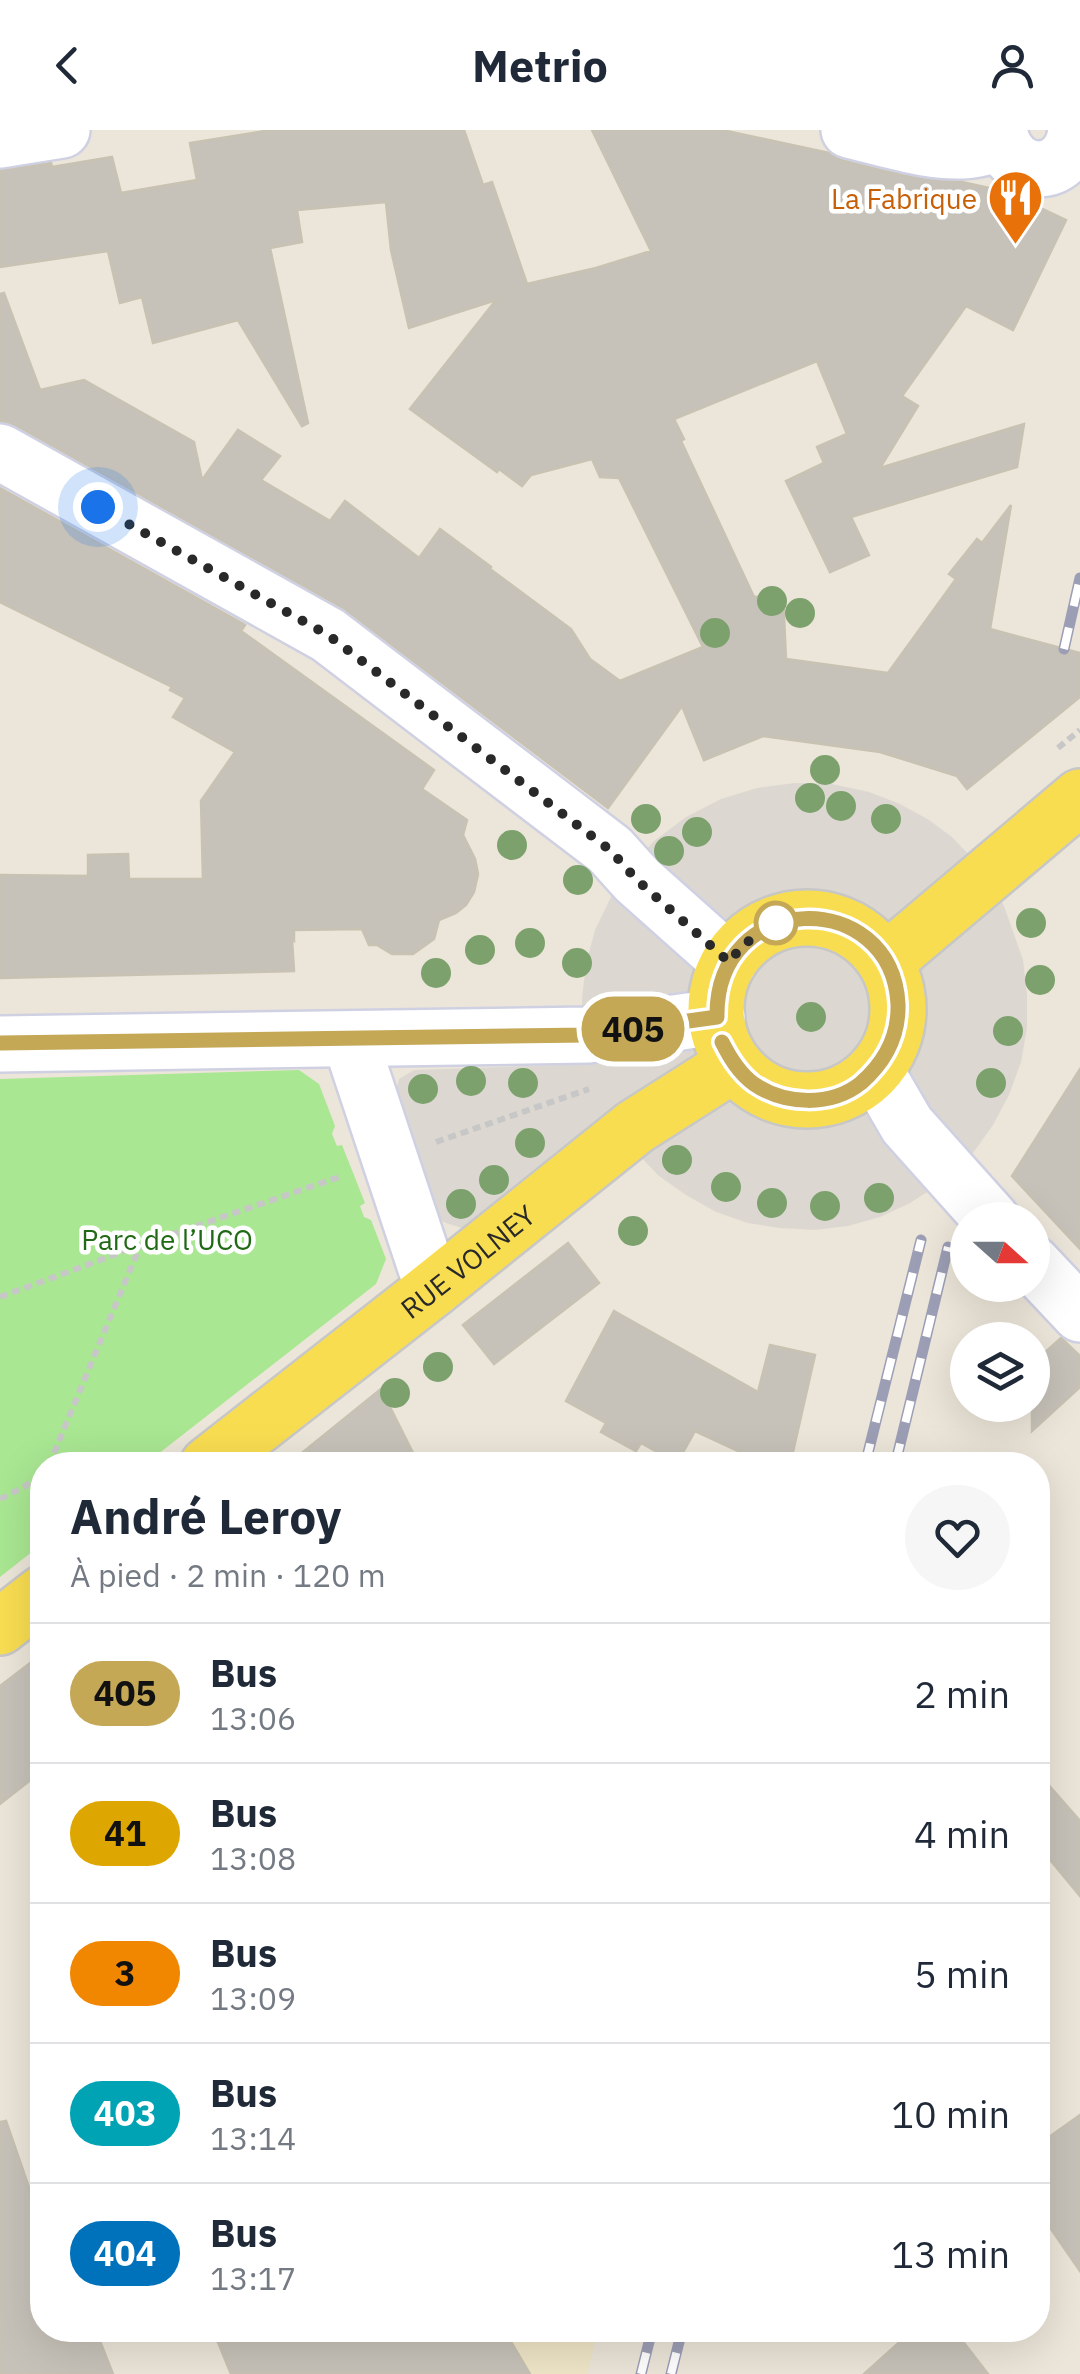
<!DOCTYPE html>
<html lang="fr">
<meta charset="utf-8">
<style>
body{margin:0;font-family:"IBM Plex Sans",sans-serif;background:#f6f6f7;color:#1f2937;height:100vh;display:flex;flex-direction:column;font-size:38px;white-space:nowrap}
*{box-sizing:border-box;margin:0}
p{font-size:32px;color:#747a83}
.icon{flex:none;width:55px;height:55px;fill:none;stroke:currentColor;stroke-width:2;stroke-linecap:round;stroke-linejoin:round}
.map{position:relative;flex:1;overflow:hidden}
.drawer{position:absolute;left:30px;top:1322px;width:1020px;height:890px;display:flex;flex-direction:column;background:#fff;border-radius:40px;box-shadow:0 10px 40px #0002}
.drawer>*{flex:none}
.badge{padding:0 20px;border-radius:32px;font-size:35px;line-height:65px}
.needle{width:65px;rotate:111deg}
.controls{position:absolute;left:950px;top:1072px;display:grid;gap:20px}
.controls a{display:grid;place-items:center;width:100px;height:100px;border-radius:50%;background:#fff;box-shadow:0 10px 40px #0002;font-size:50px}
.you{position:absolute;width:50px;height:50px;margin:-25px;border:8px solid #fff;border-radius:50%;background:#1a73e8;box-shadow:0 0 0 15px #1a73e833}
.map>.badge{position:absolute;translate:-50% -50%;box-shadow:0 0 0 5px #fff}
.round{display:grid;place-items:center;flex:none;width:105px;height:105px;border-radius:52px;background:#f6f6f7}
.head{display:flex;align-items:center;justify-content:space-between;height:170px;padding:0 40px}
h1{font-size:48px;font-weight:700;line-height:75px}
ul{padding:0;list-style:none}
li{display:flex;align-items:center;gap:30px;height:140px;padding:0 40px;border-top:2px solid #e0e1e3}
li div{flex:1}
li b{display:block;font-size:38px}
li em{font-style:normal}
li .badge{min-width:110px;font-weight:700;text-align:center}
header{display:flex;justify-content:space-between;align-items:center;height:130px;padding:0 40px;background:#fff;font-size:45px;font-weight:700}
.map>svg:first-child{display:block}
.education{fill:#efe5c7}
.green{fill:#a9e792}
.plaza{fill:#dcd8d1}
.building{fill:#c7c2b9;stroke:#c8c2b3;stroke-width:2.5}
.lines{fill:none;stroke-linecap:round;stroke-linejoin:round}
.minor-casing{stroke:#cfd1e3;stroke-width:60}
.major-casing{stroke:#c7c7c7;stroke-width:60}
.path{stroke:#c7c7c7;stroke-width:6;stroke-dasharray:8 5;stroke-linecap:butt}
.minor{stroke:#fff;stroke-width:55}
.major{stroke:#f9dd51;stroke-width:55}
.rail-casing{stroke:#9c9eb5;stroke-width:11}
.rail{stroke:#fff;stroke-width:8;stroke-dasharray:22;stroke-linecap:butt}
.tree{fill:#7ca16d}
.line-casing{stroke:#fff;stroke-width:22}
.line{stroke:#c4a856;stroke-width:15}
.walk{stroke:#292929;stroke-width:10;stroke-dasharray:0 18}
.stop-dot{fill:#fff;stroke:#c4a856;stroke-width:5}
.labels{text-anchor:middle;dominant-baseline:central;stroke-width:9;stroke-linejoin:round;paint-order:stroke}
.food-label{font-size:28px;fill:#c56008;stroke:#fff;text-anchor:end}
.park-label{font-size:28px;fill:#216a15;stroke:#fff}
.street-label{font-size:28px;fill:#292929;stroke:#fff}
</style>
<header><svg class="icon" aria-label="back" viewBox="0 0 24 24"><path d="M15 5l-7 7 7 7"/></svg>Metrio<svg class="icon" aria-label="person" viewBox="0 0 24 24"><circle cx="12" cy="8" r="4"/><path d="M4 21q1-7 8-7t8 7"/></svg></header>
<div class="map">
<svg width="1080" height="2244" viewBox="0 0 1080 2244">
<rect width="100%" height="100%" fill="#ece5d9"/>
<path class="education" d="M405 2200H598L587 2244H432Z"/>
<path class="green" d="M299 940 319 954 335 996 332 1004 337 1016 342 1015 365 1073 360 1076 364 1087 371 1090 386 1129 376 1154 144 1335H42V1414L0 1447V949Z"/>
<path class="plaza" d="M795 653 832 654 869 662 900 674 929 690 952 707 972 728 990 751 1004 776 1023 830 1027 864V898L1021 932 1009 965 993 995 973 1023 938 1055 910 1073 880 1087 848 1096 814 1100 780 1098 748 1093 716 1082 686 1065 659 1046 636 1022 479 1096 462 1098 446 1093 435 1087 395 965 399 949 414 940 589 934 583 901 582 868 586 834 595 800 610 769 630 738 654 711 686 687 721 669 757 658Z"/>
<g class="building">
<path d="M271 0H464L483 55 492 52 527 154 596 138 651 121 592 0H722L829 23 841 30 906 46 962 52 1007 62 1066 90 1013 200 966 176 902 266 918 276 880 338 1024 294 1017 337 851 387 869 425 830 442 786 351 824 333 817 317 847 304 817 231 674 289 684 309 681 311 754 467 783 465 786 529 888 543 956 449 949 444 977 409 982 413 1011 375 990 499 1080 523V567L967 659 957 646 880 622 763 606 704 630 682 576 608 678 343 478 15 295 0 291V164L4 163 40 260 84 250 194 312 202 350 238 300 280 326 261 350 330 391 345 371 419 428 440 399 491 437 490 439 571 499 590 529 620 551 703 517 619 348 600 347 592 329 531 345 522 356 499 339 497 342 410 279 496 170 409 198 391 120 386 72 297 80 302 112 270 118 308 293 302 296 238 190 153 213 142 167 120 173 108 121 0 137V40L51 33 52 37 112 27 121 63 197 50 190 13Z"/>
<path d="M0 358 245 495 241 501 434 640 422 659 467 690 463 705 475 729 478 744 474 762 466 775 456 783 439 790 434 809 413 824H392L377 815H369L362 799 294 800V811L292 810 294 841 0 848V745L88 746V725L128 724 129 749H203L201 671 235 622 173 587 185 568 170 560 172 557 0 472Z"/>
<path d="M1080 939V1119L1012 1046Z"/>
<path d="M568 1113 599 1153 494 1234 463 1195Z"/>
<path d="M614 1181 758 1262 770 1215 815 1225 790 1335 749 1326 695 1301 677 1333 641 1313 636 1321 601 1302 606 1293 566 1271Z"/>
<path d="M1061 1208 1080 1226V1257L1032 1301V1234Z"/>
<path d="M381 1259 419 1335H287Z"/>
<path d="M42 1524V1641L0 1674V1556Z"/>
<path d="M1038 1643 1080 1691V1766L1038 1715Z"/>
<path d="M1080 1985V2141L1038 2080V2015Z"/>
<path d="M6 1991 42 2095V2200H59L64 2213 96 2201 113 2244H0V1992Z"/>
<path d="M213 2200H504L530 2244H231Z"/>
<path d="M913 2200H954L988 2244H864Z"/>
</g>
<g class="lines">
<defs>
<g id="minor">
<path d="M849 0C886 9 940 27 978 19 986 18 993 13 1001 9"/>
<path d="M999 0C1008 53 1071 51 1076 0"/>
<path d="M0 10 62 0"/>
<path d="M0 322 328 505 610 720 637 750 729 832"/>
<path d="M350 909 433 1159"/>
<path d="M0 914 588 905 717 887"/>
<path d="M875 940 907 995 992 1090"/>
<path d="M1032 1133 1080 1184"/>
</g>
<g id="major">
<circle cx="807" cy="879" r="91"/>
<path d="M886 831 1080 667"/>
<path id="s1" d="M208 1335 433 1159 635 997 734 934"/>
<path d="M0 1497 42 1464"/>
</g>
</defs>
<use href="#minor" class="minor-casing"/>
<use href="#major" class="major-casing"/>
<g class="path">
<path d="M1058 618 1080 600"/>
<path d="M436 1012 589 959"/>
<path d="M0 1167 141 1115 342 1046"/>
<path d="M49 1335 140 1116"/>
<path d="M0 1369 24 1357 42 1344"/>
</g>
<use href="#minor" class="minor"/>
<use href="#major" class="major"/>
<defs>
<g id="rail">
<path d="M1064 519 1080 448"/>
<path d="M865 1335 921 1110"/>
<path d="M895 1335 948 1117"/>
<path d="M641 2244 652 2200"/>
<path d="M671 2244 682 2200"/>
</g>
</defs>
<use href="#rail" class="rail-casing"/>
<use href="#rail" class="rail"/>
</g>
<g class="tree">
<circle cx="772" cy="471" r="15"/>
<circle cx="800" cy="483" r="15"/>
<circle cx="715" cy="503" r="15"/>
<circle cx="825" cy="640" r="15"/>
<circle cx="810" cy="668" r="15"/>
<circle cx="841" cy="676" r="15"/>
<circle cx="646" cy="689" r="15"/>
<circle cx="886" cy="689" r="15"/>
<circle cx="697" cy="702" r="15"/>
<circle cx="512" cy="715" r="15"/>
<circle cx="669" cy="721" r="15"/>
<circle cx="578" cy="750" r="15"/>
<circle cx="1031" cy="793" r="15"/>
<circle cx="530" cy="813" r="15"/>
<circle cx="480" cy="820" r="15"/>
<circle cx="577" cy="833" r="15"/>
<circle cx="436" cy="843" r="15"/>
<circle cx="1040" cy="850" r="15"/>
<circle cx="811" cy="887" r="15"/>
<circle cx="1008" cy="901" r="15"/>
<circle cx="471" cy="951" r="15"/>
<circle cx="523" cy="953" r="15"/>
<circle cx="991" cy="953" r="15"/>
<circle cx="423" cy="959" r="15"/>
<circle cx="530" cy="1013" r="15"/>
<circle cx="677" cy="1030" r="15"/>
<circle cx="494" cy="1050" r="15"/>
<circle cx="726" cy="1057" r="15"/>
<circle cx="879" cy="1068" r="15"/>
<circle cx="772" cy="1073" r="15"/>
<circle cx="461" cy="1074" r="15"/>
<circle cx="825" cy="1076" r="15"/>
<circle cx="633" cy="1101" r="15"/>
<circle cx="438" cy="1237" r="15"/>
<circle cx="395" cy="1263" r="15"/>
</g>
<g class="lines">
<defs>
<path id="line" d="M0 913 588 905 717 887C715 759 892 757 898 874 899 907 885 932 861 953 831 977 785 975 754 954 739 943 730 928 722 912"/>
</defs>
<use href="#line" class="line-casing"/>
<use href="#line" class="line"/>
<path class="walk" d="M98 377 328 505 610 720 637 750 729 832C743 814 756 804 776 793"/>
</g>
<defs>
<symbol id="restaurant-pin" viewBox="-11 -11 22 30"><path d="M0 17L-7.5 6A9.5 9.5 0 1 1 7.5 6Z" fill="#e8710a" stroke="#fff"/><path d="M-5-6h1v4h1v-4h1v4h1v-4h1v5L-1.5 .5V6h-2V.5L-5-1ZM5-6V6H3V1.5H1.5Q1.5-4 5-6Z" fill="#fff"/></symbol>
</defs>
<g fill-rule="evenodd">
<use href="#restaurant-pin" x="984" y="36" width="63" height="86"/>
</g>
<circle class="stop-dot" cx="776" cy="793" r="20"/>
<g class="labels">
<g class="food-label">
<text x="977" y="68">La Fabrique</text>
</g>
<g class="park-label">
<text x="167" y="1109">Parc de l’UCO</text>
</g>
<g class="street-label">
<text stroke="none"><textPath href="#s1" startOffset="330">RUE VOLNEY</textPath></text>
</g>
</g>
</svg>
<div class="controls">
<a><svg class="needle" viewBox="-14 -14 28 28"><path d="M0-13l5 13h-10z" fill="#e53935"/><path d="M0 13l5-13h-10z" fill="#747a83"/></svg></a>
<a><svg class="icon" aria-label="layers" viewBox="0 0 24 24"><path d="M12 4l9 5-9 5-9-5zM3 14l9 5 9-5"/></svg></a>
</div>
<div class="you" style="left:98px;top:377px"></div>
<b class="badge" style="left:633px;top:899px;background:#c4a856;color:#111">405</b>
<section class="drawer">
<div class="head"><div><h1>André Leroy</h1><p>À pied · 2 min · 120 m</p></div><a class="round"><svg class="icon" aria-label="heart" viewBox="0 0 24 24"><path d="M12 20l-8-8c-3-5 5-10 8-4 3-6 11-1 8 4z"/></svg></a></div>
<ul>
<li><span class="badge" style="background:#c4a856;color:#111">405</span><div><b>Bus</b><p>13:06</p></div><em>2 min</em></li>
<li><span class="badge" style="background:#dea600;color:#111">41</span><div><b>Bus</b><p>13:08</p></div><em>4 min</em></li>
<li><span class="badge" style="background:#f18700;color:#111">3</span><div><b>Bus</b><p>13:09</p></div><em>5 min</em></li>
<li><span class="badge" style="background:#00a3b4;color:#fff">403</span><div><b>Bus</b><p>13:14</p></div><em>10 min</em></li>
<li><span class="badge" style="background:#0072bc;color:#fff">404</span><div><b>Bus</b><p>13:17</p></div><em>13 min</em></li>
</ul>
</section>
</div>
